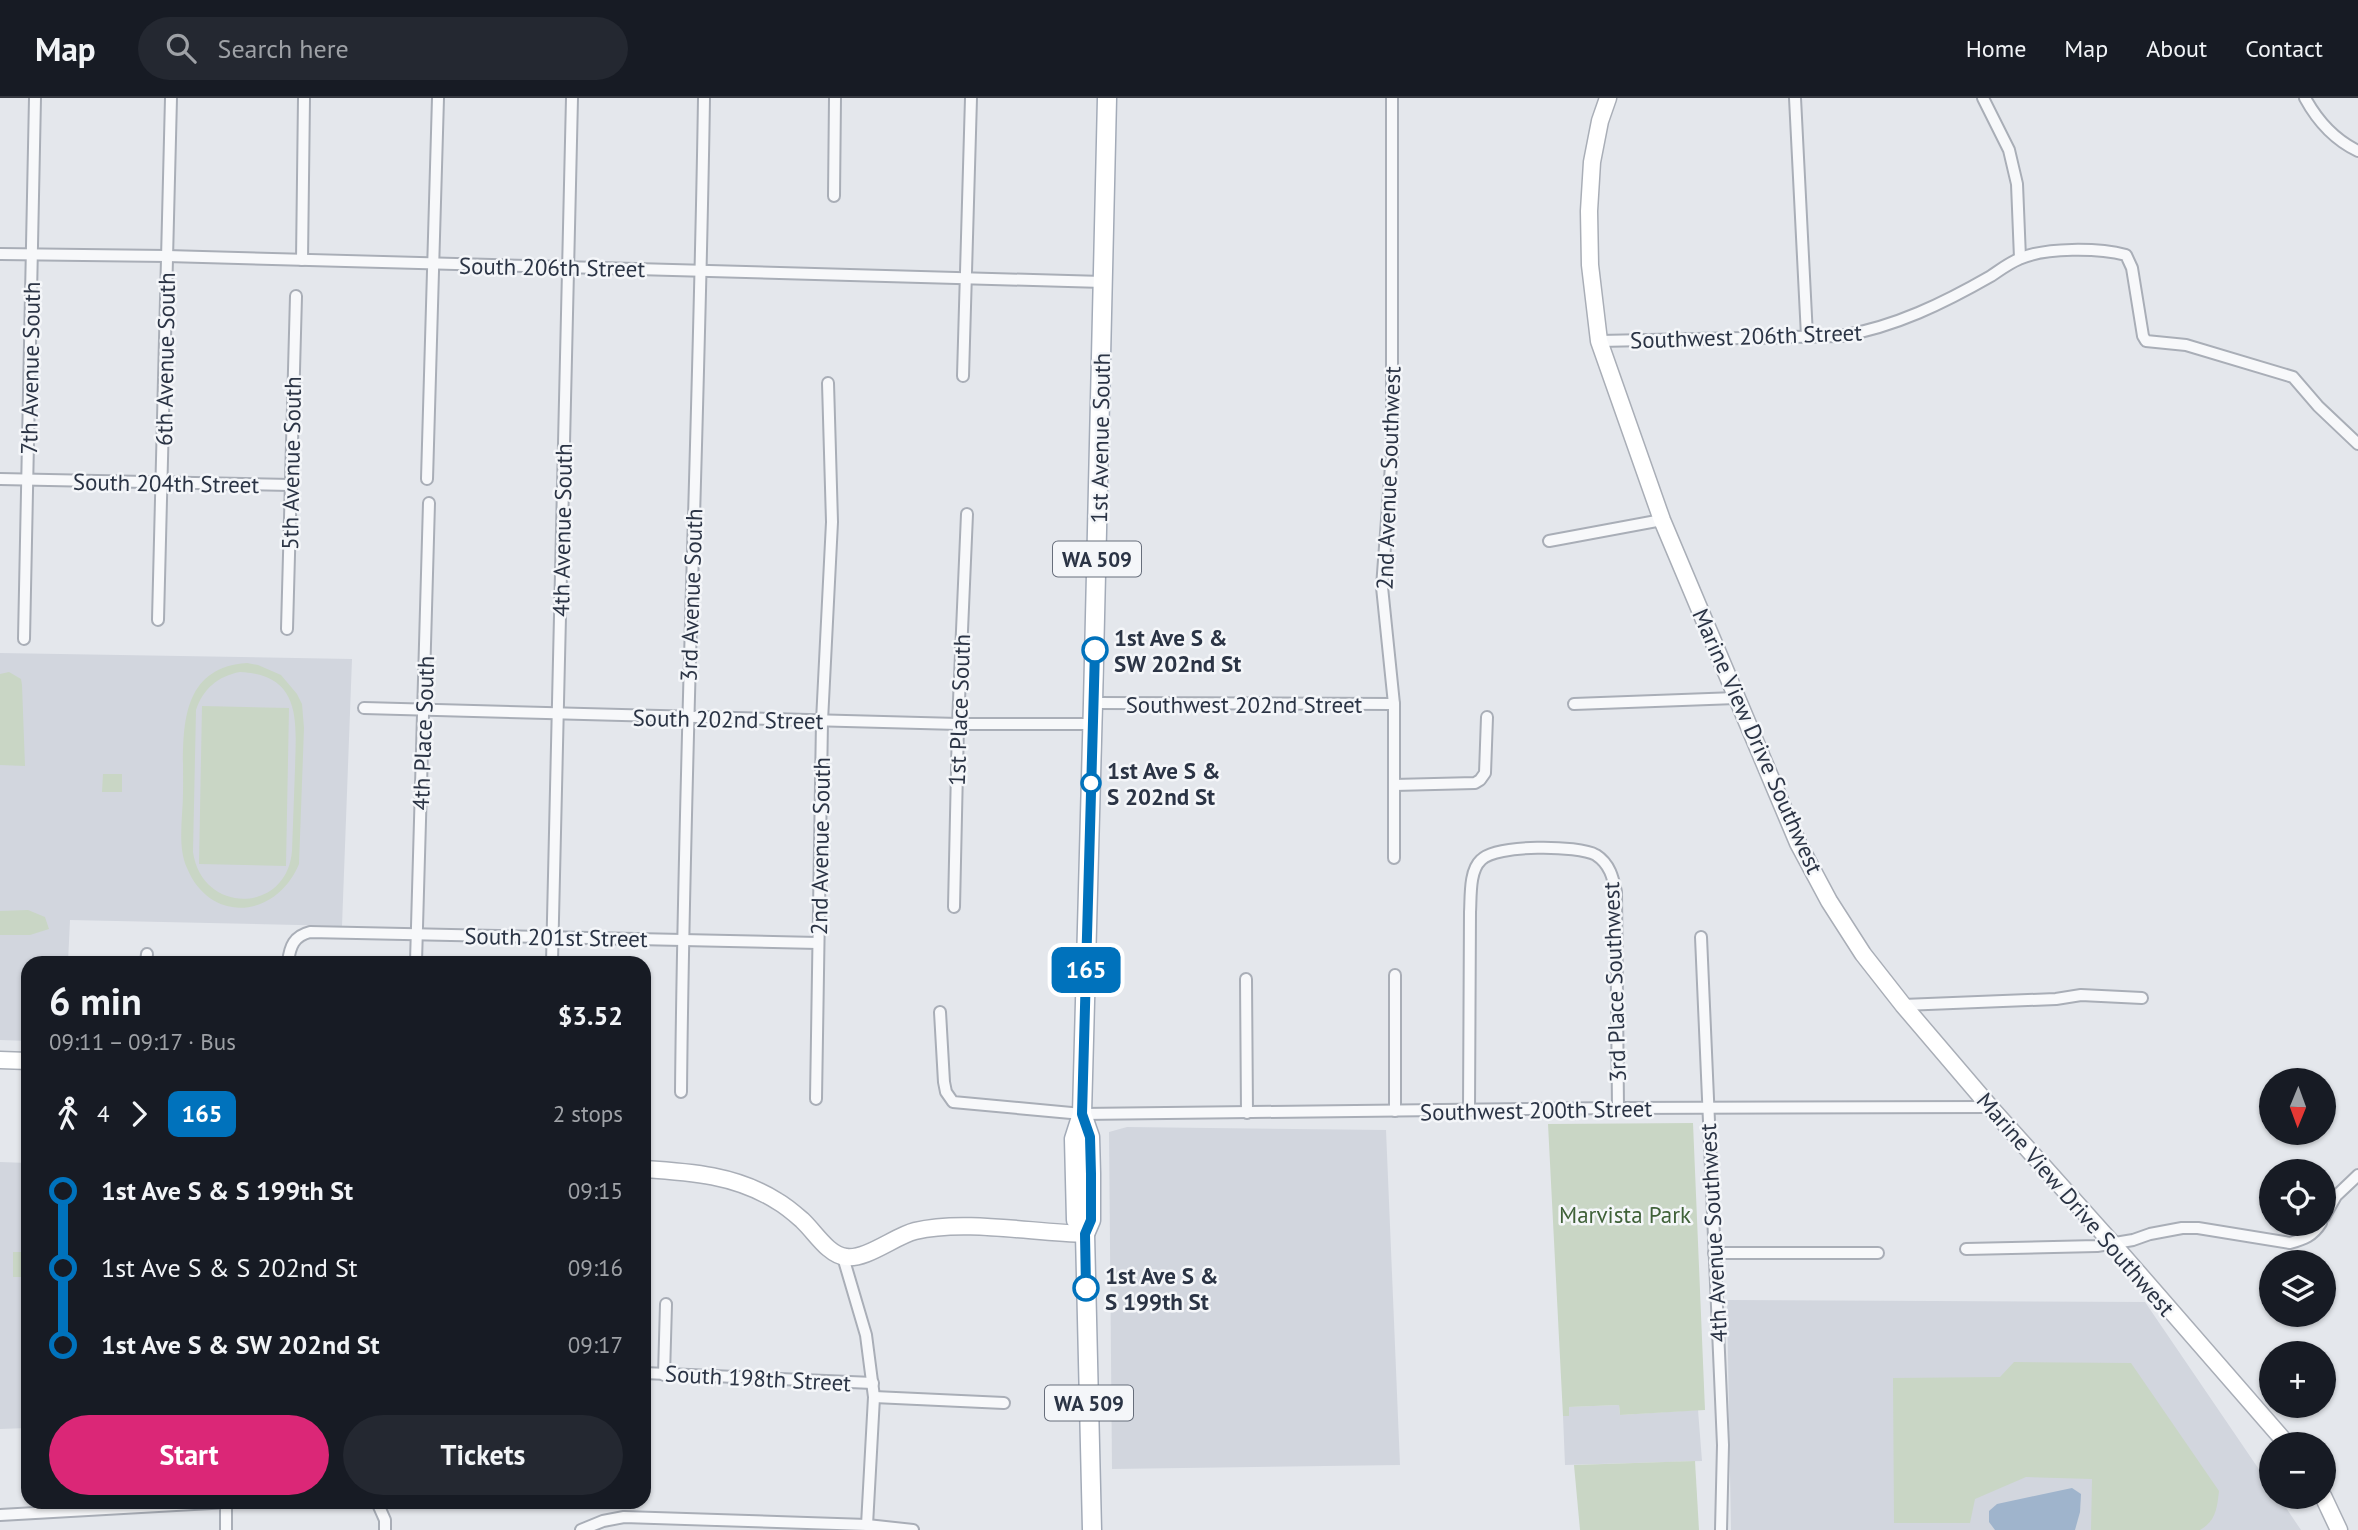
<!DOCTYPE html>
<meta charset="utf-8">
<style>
body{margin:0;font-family:"PT Sans",sans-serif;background:#242831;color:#f1f3f6;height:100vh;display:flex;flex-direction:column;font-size:26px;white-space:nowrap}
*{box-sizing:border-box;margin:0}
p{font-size:23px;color:#9ea1a6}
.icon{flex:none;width:38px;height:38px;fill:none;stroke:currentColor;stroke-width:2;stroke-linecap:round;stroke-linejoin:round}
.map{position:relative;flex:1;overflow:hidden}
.side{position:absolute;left:21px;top:858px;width:630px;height:553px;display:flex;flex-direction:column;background:#171b24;border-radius:21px;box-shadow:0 2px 5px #0004}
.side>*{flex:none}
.badge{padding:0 14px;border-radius:10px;font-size:24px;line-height:46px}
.needle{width:46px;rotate:181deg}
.fabs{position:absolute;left:2259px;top:970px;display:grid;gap:14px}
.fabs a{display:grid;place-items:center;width:77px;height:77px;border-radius:50%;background:#171b24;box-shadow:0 2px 5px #0004;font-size:35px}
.map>.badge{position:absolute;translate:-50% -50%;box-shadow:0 0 0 4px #fff}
.legs{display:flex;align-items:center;gap:10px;height:77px;padding:0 28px;font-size:23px}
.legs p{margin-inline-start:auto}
.headline{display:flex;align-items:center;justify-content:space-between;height:119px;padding:0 28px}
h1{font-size:38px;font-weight:800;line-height:52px}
.action{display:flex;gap:14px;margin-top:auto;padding:14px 28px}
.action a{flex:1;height:80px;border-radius:42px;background:#db2777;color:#fff;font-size:28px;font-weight:800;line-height:80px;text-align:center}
.action a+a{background:#242831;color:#f1f3f6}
ul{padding:0 28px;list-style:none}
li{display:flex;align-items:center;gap:24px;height:77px;font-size:26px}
li i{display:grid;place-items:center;width:10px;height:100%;margin:0 9px;background:currentColor}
li i::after{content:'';width:18px;height:18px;margin:-9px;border:5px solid;border-radius:50%;background:#171b24}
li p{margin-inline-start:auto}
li:first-child i{background:linear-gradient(#0000 50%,currentColor 0)}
li:last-child i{background:linear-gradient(currentColor 50%,#0000 0)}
header{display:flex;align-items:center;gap:42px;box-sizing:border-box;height:98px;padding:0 35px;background:#171b24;border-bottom:2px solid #363941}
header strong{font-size:33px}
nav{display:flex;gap:38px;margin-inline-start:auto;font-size:24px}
.search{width:490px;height:63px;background:#242831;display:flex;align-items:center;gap:18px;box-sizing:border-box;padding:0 24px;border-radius:38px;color:#9ea1a6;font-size:26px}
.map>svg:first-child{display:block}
.built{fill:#d2d6de}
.green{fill:#c9d6c5;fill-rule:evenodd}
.water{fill:#9fb4cc}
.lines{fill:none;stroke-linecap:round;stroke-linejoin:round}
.street-casing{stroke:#a9aeb7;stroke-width:14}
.secondary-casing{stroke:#a9aeb7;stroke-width:19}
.primary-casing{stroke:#a3abb8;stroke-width:21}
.street{stroke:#f7f8fa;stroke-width:10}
.secondary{stroke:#fff;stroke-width:16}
.primary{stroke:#fff;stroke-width:18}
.line-1-casing{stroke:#fff;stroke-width:16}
.line-1{stroke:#0072bc;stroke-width:10}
.stop-1-dot{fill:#fff;stroke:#0072bc;stroke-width:3.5}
.labels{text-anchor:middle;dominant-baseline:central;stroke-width:5;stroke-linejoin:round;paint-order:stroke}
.shield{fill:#f4f6f9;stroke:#676e7b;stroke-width:2}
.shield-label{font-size:21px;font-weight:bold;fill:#2b3445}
.street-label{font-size:23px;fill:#2b3445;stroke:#f4f6f9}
.stop-label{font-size:23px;font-weight:bold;fill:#2b3445;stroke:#f4f6f9;text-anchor:start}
.park-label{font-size:23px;fill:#3f6138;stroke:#f4f6f9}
</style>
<header>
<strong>Map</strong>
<div class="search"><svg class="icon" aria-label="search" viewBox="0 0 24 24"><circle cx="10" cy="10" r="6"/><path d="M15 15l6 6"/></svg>Search here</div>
<nav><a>Home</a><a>Map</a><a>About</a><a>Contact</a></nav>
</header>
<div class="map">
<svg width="2358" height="1432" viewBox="0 0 2358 1432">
<rect width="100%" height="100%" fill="#e4e7ec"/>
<g class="built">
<path d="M0 555 352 561 342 828 70 822 68 864H28V943L0 942Z"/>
<path d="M1127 1029 1386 1032 1400 1367 1112 1371 1109 1034Z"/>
<path d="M0 1064 28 1065V1330L0 1331Z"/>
<path d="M1727 1202 2145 1204 2271 1389 2272 1398H2278L2301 1432H1731Z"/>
<path d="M1619 1307 1620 1317 1698 1312 1702 1363 1565 1367 1563 1318H1569L1568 1309Z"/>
</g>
<g class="green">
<path d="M247 565 258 567 281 577 297 596 302 606 304 630 299 766C276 821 210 826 187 770 177 748 183 718 183 695 184 642 174 570 247 565ZM240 574C303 577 296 625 295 671 294 698 293 726 292 753 287 816 202 817 193 754L196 612C203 591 218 578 240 574Z"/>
<path d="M9 574 21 581 22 587 25 668 0 667V576Z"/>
<path d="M202 608 289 610 286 768 199 766Z"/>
<path d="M103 676H122V694H102Z"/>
<path d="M28 812 45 819 49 831 30 837H0V813Z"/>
<path d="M1693 1025 1705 1312 1620 1317 1619 1307 1569 1309V1318H1563L1548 1026Z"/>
<rect x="13" y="1154" width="15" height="25"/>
<path d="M2014 1264 2131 1265 2219 1393C2217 1410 2216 1423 2200 1432H2091L2092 1381 2026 1379 1975 1401 1970 1425H1894L1893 1280 2000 1279Z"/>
<path d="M1695 1363 1699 1432H1580L1574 1367Z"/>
</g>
<path class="water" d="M2072 1390 2081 1396 2080 1414 2075 1432H1995L1989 1424V1413L1997 1406Z"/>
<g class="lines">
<defs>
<g id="street">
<path d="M1392 0V354L1382 489 1394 606V760"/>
<path d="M1795 0 1807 238"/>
<path d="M1983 0 2009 52 2017 86 2020 160"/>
<path d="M2305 0C2317 22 2335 42 2358 53"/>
<path d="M834 98 835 0"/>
<path d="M0 156 167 158 1103 184"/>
<path d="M302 162 304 0"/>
<path d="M1599 243 1841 238C1895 229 1944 205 1991 178 2000 172 2009 165 2019 161 2045 149 2099 150 2126 157L2132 170 2143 238 2146 243 2186 247 2293 279 2318 308 2358 346"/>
<path d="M963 278 971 0"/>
<path d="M0 381 291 387"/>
<path d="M427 381 438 0"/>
<path d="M1549 443 1662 422"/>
<path d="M158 522 171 0"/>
<path d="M287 531 296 198"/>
<path d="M24 541 35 0"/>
<path d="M1093 605 1394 606"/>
<path d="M1574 606 1736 600"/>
<path d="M364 610 958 626H1093"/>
<path d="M1394 687 1475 685 1480 682 1485 675 1487 619"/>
<path d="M954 809 958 626 967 416"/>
<path d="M1701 839 1723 1347 1721 1432"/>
<path d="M146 864 147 856"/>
<path d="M288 864C290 848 294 838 310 834L818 845"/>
<path d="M416 864 429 405"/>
<path d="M552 864 572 0"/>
<path d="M1395 877V1013"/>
<path d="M1246 881 1247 1015"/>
<path d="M1903 907 2056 901 2081 897 2142 900"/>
<path d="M940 914 944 984 946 994 953 1004 1082 1016 1618 1010 1990 1009"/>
<path d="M681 994C684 663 699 332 704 0"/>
<path d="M816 1001 822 623 832 424 828 285"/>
<path d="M1469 1012 1470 814C1471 799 1469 773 1481 762 1496 746 1578 747 1596 757 1610 766 1613 780 1616 794L1618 1010"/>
<path d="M2324 1119 2336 1098 2358 1077"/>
<path d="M1966 1151 2097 1148 2133 1142 2150 1136 2182 1130H2198L2290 1145C2304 1141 2313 1138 2321 1125"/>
<path d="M1714 1155H1878"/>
<path d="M843 1159 866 1237 874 1299 867 1427"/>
<path d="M644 1275 873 1285"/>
<path d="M664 1277 666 1206"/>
<path d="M874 1299 1004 1305"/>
<path d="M226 1404V1432"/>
<path d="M377 1404 385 1422V1432"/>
<path d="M0 1417 229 1404"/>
<path d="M581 1432 603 1423 624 1419 867 1427 913 1432"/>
</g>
<g id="secondary">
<path d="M1608 0 1600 23 1592 64 1589 113 1590 167 1599 243 1662 422 1798 745 1829 803 1863 856 1903 907 1990 1009 2112 1145 2287 1346"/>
<path d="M0 962 28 963"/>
<path d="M644 1071C691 1074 736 1077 777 1103 786 1108 794 1115 802 1122 815 1134 828 1157 846 1159 866 1162 895 1138 915 1133 964 1121 1034 1135 1085 1136"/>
<path d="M2323 1398 2339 1432"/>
</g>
<g id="primary">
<path d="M1082 1016 1090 1039 1091 1076V1122L1085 1136 1092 1432"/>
<path d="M1085 1136 1076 1122 1074 1041 1082 1016 1093 605 1107 0"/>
</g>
</defs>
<use href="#street" class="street-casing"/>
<use href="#secondary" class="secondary-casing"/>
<use href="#primary" class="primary-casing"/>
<use href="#street" class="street"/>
<use href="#secondary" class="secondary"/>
<use href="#primary" class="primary"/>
</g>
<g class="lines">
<defs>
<path id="line-1" d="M1086 1190 1085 1136 1091 1122V1076L1090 1039 1082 1016 1095 552"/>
</defs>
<use href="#line-1" class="line-1-casing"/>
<use href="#line-1" class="line-1"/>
</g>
<g class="stop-1-dot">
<circle cx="1095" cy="552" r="12"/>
<circle cx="1091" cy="685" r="9"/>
<circle cx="1086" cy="1190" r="12"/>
</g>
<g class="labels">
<g class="shield">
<rect x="1053" y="443.5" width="88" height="35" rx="5"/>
<rect x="1045" y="1287.5" width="88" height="35" rx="5"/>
</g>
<g class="shield-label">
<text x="1097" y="461">WA 509</text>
<text x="1089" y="1305">WA 509</text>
</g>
<g class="street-label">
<text transform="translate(552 169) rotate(1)">South 206th Street</text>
<text transform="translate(1746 238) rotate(-2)">Southwest 206th Street</text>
<text transform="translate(165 261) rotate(-89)">6th Avenue South</text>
<text transform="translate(30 270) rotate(-89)">7th Avenue South</text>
<text transform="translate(1100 340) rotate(-89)">1st Avenue South</text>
<text transform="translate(291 365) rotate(-89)">5th Avenue South</text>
<text transform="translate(1388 380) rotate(-88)">2nd Avenue Southwest</text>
<text transform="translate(166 385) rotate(1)">South 204th Street</text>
<text transform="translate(562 432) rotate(-89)">4th Avenue South</text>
<text transform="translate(691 497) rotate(-88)">3rd Avenue South</text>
<text x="1244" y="606">Southwest 202nd Street</text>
<text transform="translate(959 612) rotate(-88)">1st Place South</text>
<text transform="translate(728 621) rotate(1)">South 202nd Street</text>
<text transform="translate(423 635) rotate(-88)">4th Place South</text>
<text transform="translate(1758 643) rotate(66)">Marine View Drive Southwest</text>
<text transform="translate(820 748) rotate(-89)">2nd Avenue South</text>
<text transform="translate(556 839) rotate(1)">South 201st Street</text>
<text transform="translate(1614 884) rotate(-92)">3rd Place Southwest</text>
<text transform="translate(1536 1012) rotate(-1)">Southwest 200th Street</text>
<text transform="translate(2076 1106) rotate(49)">Marine View Drive Southwest</text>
<text transform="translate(1713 1135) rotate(-93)">4th Avenue Southwest</text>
<text transform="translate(758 1280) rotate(3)">South 198th Street</text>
</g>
<g class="stop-label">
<text x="1114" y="539">1st Ave S &amp;<tspan x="1114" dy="26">SW 202nd St</tspan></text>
<text x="1107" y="672">1st Ave S &amp;<tspan x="1107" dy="26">S 202nd St</tspan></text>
<text x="1105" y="1177">1st Ave S &amp;<tspan x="1105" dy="26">S 199th St</tspan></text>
</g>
<g class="park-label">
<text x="1625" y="1116">Marvista Park</text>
</g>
</g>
</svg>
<div class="fabs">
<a><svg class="needle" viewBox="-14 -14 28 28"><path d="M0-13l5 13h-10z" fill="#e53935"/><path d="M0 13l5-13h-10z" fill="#9ea1a6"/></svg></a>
<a><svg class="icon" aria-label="locate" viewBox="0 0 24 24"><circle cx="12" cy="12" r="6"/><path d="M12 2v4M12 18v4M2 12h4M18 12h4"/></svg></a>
<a><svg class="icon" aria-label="layers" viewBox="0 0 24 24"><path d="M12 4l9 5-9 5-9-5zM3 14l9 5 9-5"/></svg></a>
<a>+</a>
<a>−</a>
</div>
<b class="badge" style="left:1086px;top:872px;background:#0072bc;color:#fff">165</b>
<section class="side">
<div class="headline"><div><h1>6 min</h1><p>09:11 – 09:17 · Bus</p></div><b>$3.52</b></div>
<div class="legs"><svg class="icon" aria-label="walk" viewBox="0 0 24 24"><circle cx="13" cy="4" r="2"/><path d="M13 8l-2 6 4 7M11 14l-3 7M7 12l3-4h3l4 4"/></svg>4<svg class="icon" aria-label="forward" viewBox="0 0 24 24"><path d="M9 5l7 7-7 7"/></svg><b class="badge" style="background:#0072bc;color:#fff">165</b><p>2 stops</p></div>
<ul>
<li><i style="color:#0072bc"></i><b>1st Ave S &amp; S 199th St</b><p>09:15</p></li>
<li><i style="color:#0072bc"></i><span>1st Ave S &amp; S 202nd St</span><p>09:16</p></li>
<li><i style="color:#0072bc"></i><b>1st Ave S &amp; SW 202nd St</b><p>09:17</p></li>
</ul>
<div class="action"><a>Start</a><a>Tickets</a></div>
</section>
</div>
